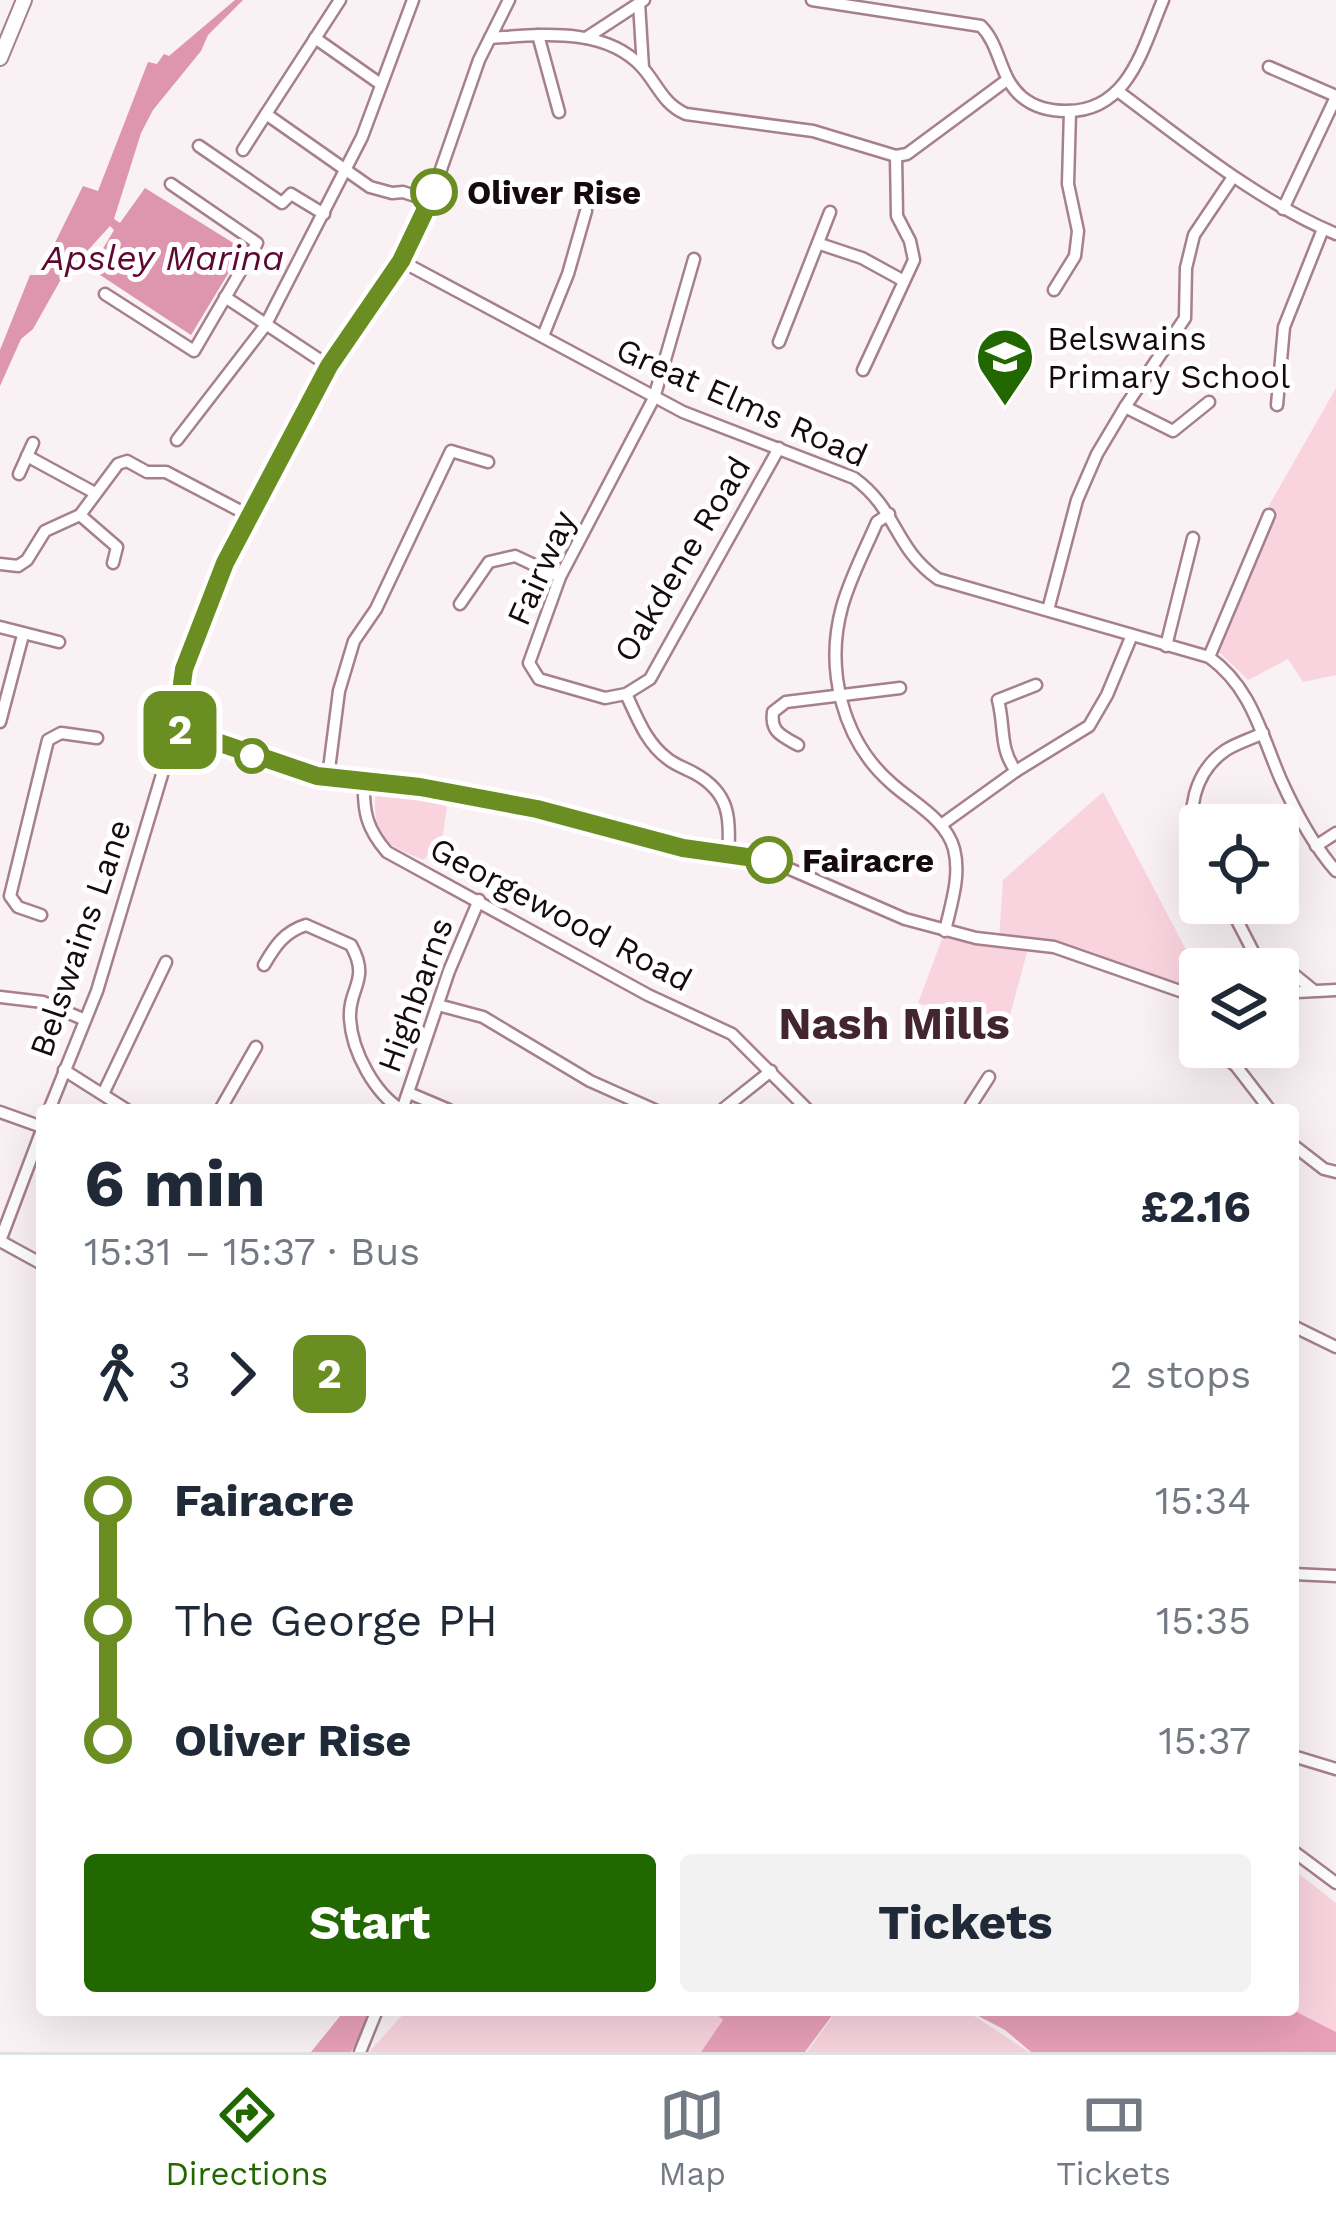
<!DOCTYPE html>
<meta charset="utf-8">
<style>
body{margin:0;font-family:"Work Sans",sans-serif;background:#f2f2f3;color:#1f2937;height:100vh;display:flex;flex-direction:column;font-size:45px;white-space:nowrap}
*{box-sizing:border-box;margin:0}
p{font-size:39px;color:#747a83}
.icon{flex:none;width:66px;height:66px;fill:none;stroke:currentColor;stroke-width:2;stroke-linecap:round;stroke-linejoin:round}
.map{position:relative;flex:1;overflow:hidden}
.details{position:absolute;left:36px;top:1104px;width:1263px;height:912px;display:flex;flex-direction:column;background:#fff;border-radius:12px;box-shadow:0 12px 48px #0002}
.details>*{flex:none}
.badge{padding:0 24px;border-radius:18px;font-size:42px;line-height:78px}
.controls{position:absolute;left:1179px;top:804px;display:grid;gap:24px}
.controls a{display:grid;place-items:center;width:120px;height:120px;border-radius:12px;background:#fff;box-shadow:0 12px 48px #0002;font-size:60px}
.map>.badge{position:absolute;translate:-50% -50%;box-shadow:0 0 0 6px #fff}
.legs{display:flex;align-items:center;gap:18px;height:132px;padding:0 48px;font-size:39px}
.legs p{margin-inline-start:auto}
.headline{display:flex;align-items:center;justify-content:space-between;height:204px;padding:0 48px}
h1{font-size:66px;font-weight:700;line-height:90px}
.action{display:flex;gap:24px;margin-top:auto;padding:24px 48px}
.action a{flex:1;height:138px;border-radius:12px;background:#226801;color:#fff;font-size:48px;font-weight:700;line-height:138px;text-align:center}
.action a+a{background:#f2f2f3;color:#1f2937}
ul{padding:0 48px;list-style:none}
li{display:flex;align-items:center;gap:42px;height:120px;font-size:45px}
li i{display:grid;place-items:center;width:18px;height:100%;margin:0 15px;background:currentColor}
li i::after{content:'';width:30px;height:30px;margin:-15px;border:9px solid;border-radius:50%;background:#fff}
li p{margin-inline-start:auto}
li:first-child i{background:linear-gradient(#0000 50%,currentColor 0)}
li:last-child i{background:linear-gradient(currentColor 50%,#0000 0)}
.tabs{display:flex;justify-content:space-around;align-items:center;height:168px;border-top:3px solid #e0e1e3;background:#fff;font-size:33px;color:#747a83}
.tabs a{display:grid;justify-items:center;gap:6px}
.tabs .active{color:#226801}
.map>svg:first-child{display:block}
.green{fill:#f9d4df}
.forest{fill:#e8a0b8}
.water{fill:#dd96ae}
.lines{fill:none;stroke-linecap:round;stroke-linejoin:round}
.minor-casing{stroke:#a6808c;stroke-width:15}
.major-casing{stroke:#a6808c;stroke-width:18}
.minor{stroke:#fff;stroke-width:10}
.major{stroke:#fff;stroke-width:14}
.line-1-casing{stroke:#fff;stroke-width:27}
.line-1{stroke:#6b8e23;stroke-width:18}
.stop-1-dot{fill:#fff;stroke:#6b8e23;stroke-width:6}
.labels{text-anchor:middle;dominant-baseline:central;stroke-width:10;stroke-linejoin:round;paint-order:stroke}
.stop-label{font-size:33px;font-weight:bold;fill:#170a0e;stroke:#fff;text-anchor:start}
.poi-label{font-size:33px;fill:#170a0e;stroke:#fff;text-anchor:start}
.street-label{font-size:33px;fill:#170a0e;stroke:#fff}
.water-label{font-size:36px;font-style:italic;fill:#5d0732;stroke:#fff}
.district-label{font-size:45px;font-weight:bold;fill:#432530;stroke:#fff}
</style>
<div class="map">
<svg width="1336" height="2052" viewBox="0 0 1336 2052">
<rect width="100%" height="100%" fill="#f9f1f3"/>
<g class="green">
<path d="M1336 388V675L1303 682 1288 659 1248 680 1217 650 1267 509Z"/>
<path d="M1103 792 1200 976V1035L1196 997 1109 965 1029 945 1006 1030 918 1003 945 931 999 940 1003 880Z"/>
<path d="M379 794 432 800 447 807 443 834 424 860C388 846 374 840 375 798Z"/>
<path d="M1293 1869 1336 1903V2032L1293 2010Z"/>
<path d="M407 2010H711L725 2019 701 2052H369Z"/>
<path d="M837 2010H965L1029 2052H807Z"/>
</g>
<g class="forest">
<path d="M345 2010H375L351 2052H311Z"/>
<path d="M712 2010H836L805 2052H701L723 2020Z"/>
<path d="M967 2010H1293L1336 2032V2052H1031L1005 2030Z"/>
</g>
<path class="water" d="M235 0H243L208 35 201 51 153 110 141 133 114 219 120 223 145 188 243 249 191 335 91 269 114 230 110 226 60 281 33 329 21 339 0 386V350L30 275H39L83 186 98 191 148 62 157 64 164 54 169 56Z"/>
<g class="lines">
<defs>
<g id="minor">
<path d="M340 0 266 114 370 187 392 193 403 192 430 201"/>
<path d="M812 0 981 26C1001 46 999 78 1022 97 1034 107 1051 111 1066 111 1129 112 1143 47 1163 0"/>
<path d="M639 3 643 68"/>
<path d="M538 35 559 112"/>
<path d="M315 38 379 83"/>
<path d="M490 38C540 35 604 26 642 67 658 85 663 104 686 114L813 131 896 156 907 154 1007 80"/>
<path d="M586 38 644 0"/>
<path d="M1269 67 1336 96"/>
<path d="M1119 92C1189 144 1256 200 1336 234"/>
<path d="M199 146 282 203 291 194 324 214"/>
<path d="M243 150 266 114"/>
<path d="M1283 209 1336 97"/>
<path d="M820 244 862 258 904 281"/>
<path d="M694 259 654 398 560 577 529 663 539 679 605 698 626 694 650 679 779 448"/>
<path d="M401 261 683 412 854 478C898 510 893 547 938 579L1209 657C1252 688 1261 734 1281 780 1295 811 1313 845 1336 871"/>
<path d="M1054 290 1075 256 1078 231 1068 184 1070 111"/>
<path d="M105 294 194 351 257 243 171 184"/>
<path d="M225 297 329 366"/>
<path d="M543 336 568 274 586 211"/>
<path d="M779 342 830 212"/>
<path d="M863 370 914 260 910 241 897 216 896 156"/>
<path d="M1277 405 1284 327 1323 229"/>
<path d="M1125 407 1173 431 1209 402"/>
<path d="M177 440 265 326 362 137 413 0"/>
<path d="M27 456 95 493"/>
<path d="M19 474 33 443"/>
<path d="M889 514 877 522C865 550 850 578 842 607 825 669 842 740 891 783 913 803 946 819 954 849 961 876 951 904 945 931"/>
<path d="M80 515 117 547 113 563"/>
<path d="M0 564 18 566 27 560 45 531 80 515 118 464 127 461 147 472H166L248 515"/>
<path d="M460 604 489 562 515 556 560 577"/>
<path d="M1048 610 1077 500 1097 454 1125 407 1185 318 1186 268 1194 235 1233 177"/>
<path d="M0 627 59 642"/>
<path d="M1166 646 1193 538"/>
<path d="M1209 657 1269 515"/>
<path d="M626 694C637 717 646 743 668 759 675 765 685 768 694 773 729 792 731 817 728 854"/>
<path d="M0 722 23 635"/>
<path d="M176 728 293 771 420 787 537 809 684 848 769 860 905 919 976 938 1054 947 1200 998"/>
<path d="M798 745C782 736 770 732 773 712L786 702 900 688"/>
<path d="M1016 771C999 749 1005 726 998 700L1036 685"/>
<path d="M328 777 339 691 354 641 376 609 451 451 488 462"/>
<path d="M364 782C363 812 367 829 387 852L648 995 732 1034 808 1110"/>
<path d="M941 825 1016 771 1089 726 1107 695 1132 635"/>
<path d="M1316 846 1336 833"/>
<path d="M1200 848C1183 814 1195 771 1226 750 1237 743 1251 739 1263 733"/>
<path d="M1228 903 1257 959 1258 969"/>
<path d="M41 915 18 907 10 896 48 740 61 733 97 738"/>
<path d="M1257 959 1286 968 1313 990"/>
<path d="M264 965C275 946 284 932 306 925L351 945C371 981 348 987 350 1019 352 1052 375 1094 402 1110L449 971 479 900"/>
<path d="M1278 993 1336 990"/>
<path d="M0 997 43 1002 83 1019"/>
<path d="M1196 998 1195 1021 1200 1035"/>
<path d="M438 1005 483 1017 590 1081 655 1110"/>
<path d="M1214 1047 1236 1066 1270 1110"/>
<path d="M64 1070 127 1110"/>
<path d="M409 1093 449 1110"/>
<path d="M103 1094 166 962"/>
<path d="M49 1110 97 991 176 728 184 669 225 563 329 366 401 261 430 201 479 60 509 0"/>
<path d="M220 1110 256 1047"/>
<path d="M722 1110 771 1071"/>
<path d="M972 1110 971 1105 989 1077"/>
<path d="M0 1112 42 1127"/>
<path d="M1293 1145 1324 1169 1336 1172"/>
<path d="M0 1241 42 1130"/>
<path d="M0 1241 42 1264"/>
<path d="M1293 1326 1336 1347"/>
<path d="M1293 1574 1336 1576"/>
<path d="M1293 1756 1336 1769"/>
<path d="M1293 1851 1336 1883"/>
<path d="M360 2052 377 2010"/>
</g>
<path id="major" d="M0 58 24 0"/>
</defs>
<use href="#minor" class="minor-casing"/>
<use href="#major" class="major-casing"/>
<use href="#minor" class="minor"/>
<use href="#major" class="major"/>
</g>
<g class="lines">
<defs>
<path id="line-1" d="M434 192 401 261 329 366 225 563 184 669 176 728 317 776 420 787 537 809 683 848 769 860"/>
</defs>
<use href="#line-1" class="line-1-casing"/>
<use href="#line-1" class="line-1"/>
</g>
<defs>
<symbol id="school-pin" viewBox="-11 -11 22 30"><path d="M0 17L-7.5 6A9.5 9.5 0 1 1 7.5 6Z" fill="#226801" stroke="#fff"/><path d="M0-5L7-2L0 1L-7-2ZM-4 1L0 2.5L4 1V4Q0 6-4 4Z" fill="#fff"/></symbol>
</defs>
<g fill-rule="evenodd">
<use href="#school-pin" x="972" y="324" width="66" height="90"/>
</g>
<g class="stop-1-dot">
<circle cx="434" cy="192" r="21"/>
<circle cx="252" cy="756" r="15"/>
<circle cx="769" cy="860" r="21"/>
</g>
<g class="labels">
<g class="stop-label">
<text x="467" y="192">Oliver Rise</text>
<text x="802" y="860">Fairacre</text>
</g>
<g class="poi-label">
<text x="1047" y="338">Belswains<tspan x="1047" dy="38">Primary School</tspan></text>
</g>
<g class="street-label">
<text transform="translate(742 402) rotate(24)">Great Elms Road</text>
<text transform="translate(682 559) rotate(-59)">Oakdene Road</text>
<text transform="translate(541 568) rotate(-66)">Fairway</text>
<text transform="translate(561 914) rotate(28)">Georgewood Road</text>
<text transform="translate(80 938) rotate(-71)">Belswains Lane</text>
<text transform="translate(415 995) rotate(-70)">Highbarns</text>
</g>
<g class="water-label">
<text x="163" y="258">Apsley Marina</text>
</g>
<g class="district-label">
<text x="894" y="1023">Nash Mills</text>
</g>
</g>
</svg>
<div class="controls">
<a><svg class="icon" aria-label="locate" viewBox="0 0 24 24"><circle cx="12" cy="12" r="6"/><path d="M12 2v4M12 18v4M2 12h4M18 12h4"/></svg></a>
<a><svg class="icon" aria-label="layers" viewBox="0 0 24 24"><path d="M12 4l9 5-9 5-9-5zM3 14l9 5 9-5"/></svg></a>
</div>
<b class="badge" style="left:180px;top:730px;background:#6b8e23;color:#fff">2</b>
<section class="details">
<div class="headline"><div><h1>6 min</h1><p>15:31 – 15:37 · Bus</p></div><b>£2.16</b></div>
<div class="legs"><svg class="icon" aria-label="walk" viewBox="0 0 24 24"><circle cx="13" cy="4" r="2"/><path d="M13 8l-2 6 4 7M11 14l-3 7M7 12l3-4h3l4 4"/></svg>3<svg class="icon" aria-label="forward" viewBox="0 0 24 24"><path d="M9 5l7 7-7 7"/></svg><b class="badge" style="background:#6b8e23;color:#fff">2</b><p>2 stops</p></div>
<ul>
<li><i style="color:#6b8e23"></i><b>Fairacre</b><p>15:34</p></li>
<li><i style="color:#6b8e23"></i><span>The George PH</span><p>15:35</p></li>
<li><i style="color:#6b8e23"></i><b>Oliver Rise</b><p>15:37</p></li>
</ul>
<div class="action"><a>Start</a><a>Tickets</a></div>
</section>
</div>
<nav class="tabs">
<a class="active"><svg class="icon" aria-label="directions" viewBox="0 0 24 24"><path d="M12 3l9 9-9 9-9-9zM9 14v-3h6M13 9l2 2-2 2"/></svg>Directions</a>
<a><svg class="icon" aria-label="map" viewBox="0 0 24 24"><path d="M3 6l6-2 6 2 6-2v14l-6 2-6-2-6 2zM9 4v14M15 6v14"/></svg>Map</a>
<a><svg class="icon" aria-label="tickets" viewBox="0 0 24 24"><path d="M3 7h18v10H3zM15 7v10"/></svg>Tickets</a>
</nav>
